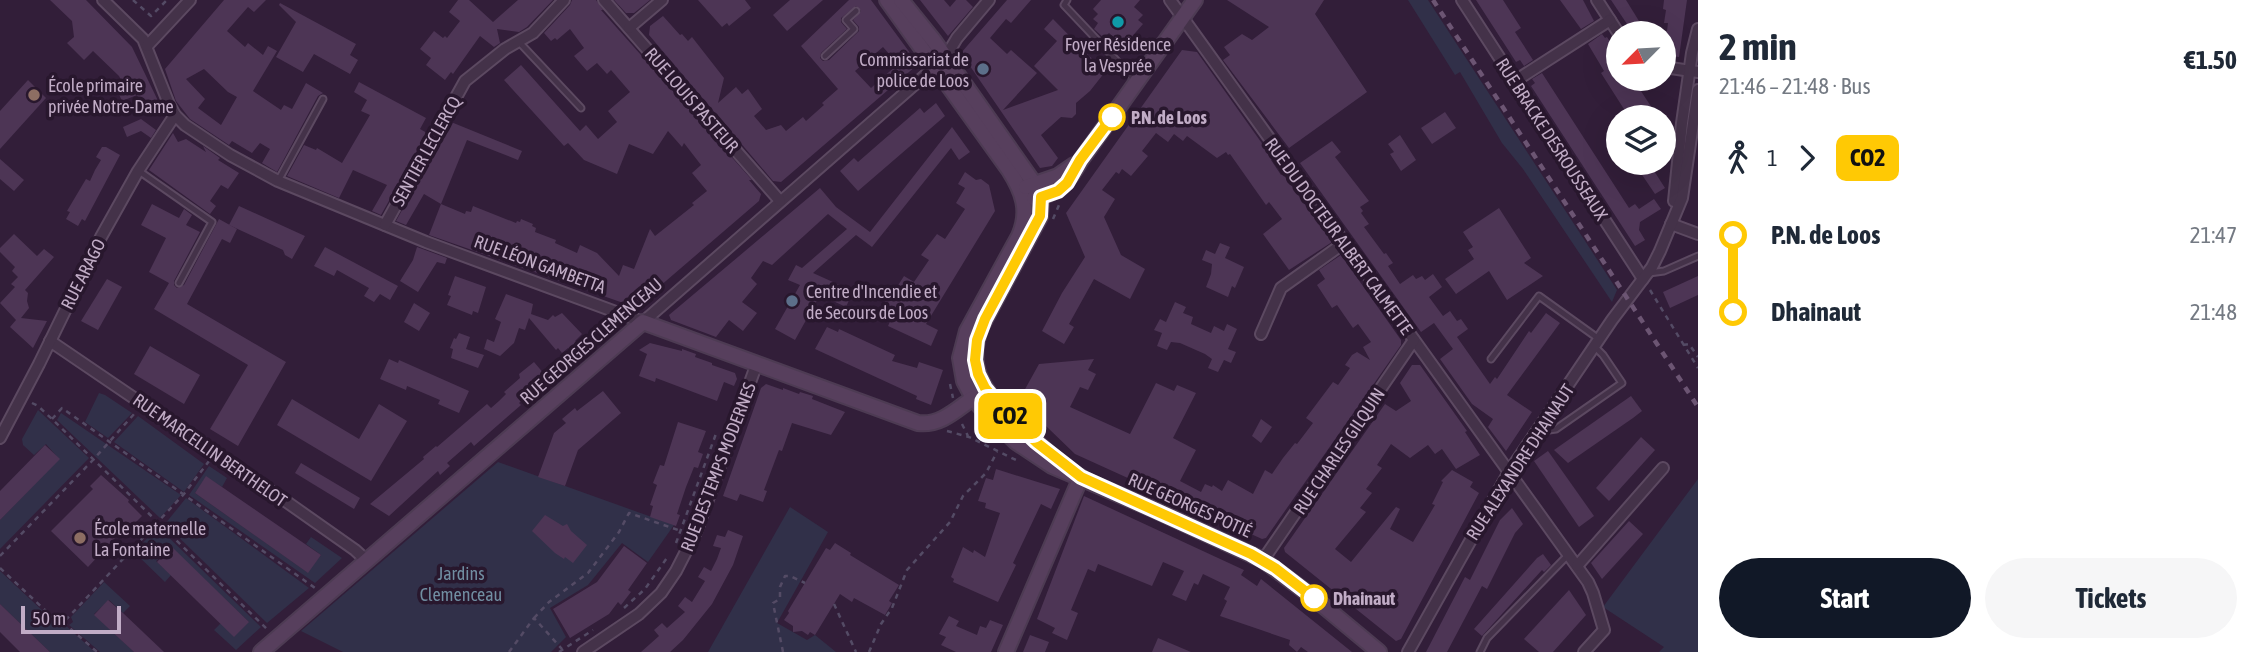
<!DOCTYPE html>
<meta charset="utf-8">
<style>
body{margin:0;font-family:"Asap Condensed",sans-serif;background:#f6f6f7;color:#1f2937;height:100vh;display:flex;flex-direction:column;font-size:26px;white-space:nowrap}
*{box-sizing:border-box;margin:0}
p{font-size:23px;color:#747a83}
.icon{flex:none;width:38px;height:38px;fill:none;stroke:currentColor;stroke-width:2;stroke-linecap:round;stroke-linejoin:round}
.map{position:relative;flex:1;overflow:hidden}
.sheet{display:flex;flex-direction:column;background:#fff;width:560px}
.sheet>*{flex:none}
.badge{padding:0 14px;border-radius:10px;font-size:24px;line-height:46px}
.needle{width:46px;rotate:246deg}
.buttons{position:absolute;left:1606px;top:21px;display:grid;gap:14px}
.buttons a{display:grid;place-items:center;width:70px;height:70px;border-radius:50%;background:#fff;box-shadow:0 7px 28px #0002;font-size:35px}
.scale{position:absolute;left:21px;bottom:18px;width:100px;box-sizing:border-box;padding-left:7px;border:4px solid #c1acc6;border-top:0;font-size:19px;line-height:24px;white-space:nowrap;color:#c1acc6;-webkit-text-stroke:5px #28172d;paint-order:stroke}
.map>.badge{position:absolute;translate:-50% -50%;box-shadow:0 0 0 4px #fff}
.legs{display:flex;align-items:center;gap:10px;height:77px;padding:0 21px;font-size:23px}
.legs p{margin-inline-start:auto}
.head{display:flex;align-items:center;justify-content:space-between;height:119px;padding:0 21px}
h1{font-size:38px;font-weight:700;line-height:52px}
.button{display:flex;gap:14px;margin-top:auto;padding:14px 21px}
.button a{flex:1;height:80px;border-radius:42px;background:#111827;color:#fff;font-size:28px;font-weight:700;line-height:80px;text-align:center}
.button a+a{background:#f6f6f7;color:#1f2937}
ul{padding:0 21px;list-style:none}
li{display:flex;align-items:center;gap:24px;height:77px;font-size:26px}
li i{display:grid;place-items:center;width:10px;height:100%;margin:0 9px;background:currentColor}
li i::after{content:'';width:18px;height:18px;margin:-9px;border:5px solid;border-radius:50%;background:#fff}
li p{margin-inline-start:auto}
li:first-child i{background:linear-gradient(#0000 50%,currentColor 0)}
li:last-child i{background:linear-gradient(currentColor 50%,#0000 0)}
main{display:flex;flex:1;min-height:0}
.map>svg:first-child{display:block}
.green{fill:#313049}
.building{fill:#4d3555;fill-rule:evenodd}
.lines{fill:none;stroke-linecap:round;stroke-linejoin:round}
.lane-casing{stroke:#5c4961;stroke-width:9}
.street-casing{stroke:#5c4961;stroke-width:14}
.secondary-casing{stroke:#4d3b53;stroke-width:18}
.path{stroke:#544b65;stroke-width:2.5;stroke-dasharray:5 5;stroke-linecap:butt}
.lane{stroke:#443249;stroke-width:5}
.street{stroke:#443249;stroke-width:10}
.secondary{stroke:#573f5d;stroke-width:14}
.rail{stroke:#6c5573;stroke-width:4.5;stroke-dasharray:7 7;stroke-linecap:butt}
.line-1-casing{stroke:#fff;stroke-width:16}
.line-1{stroke:#ffc904;stroke-width:10}
.culture-dot{fill:#0f9aa8;stroke:#28172d;stroke-width:2.5}
.service-dot{fill:#5c6f8a;stroke:#28172d;stroke-width:2.5}
.education-dot{fill:#8d6e63;stroke:#28172d;stroke-width:2.5}
.stop-1-dot{fill:#fff;stroke:#ffc904;stroke-width:3.5}
.labels{text-anchor:middle;dominant-baseline:central;stroke-width:7;stroke-linejoin:round;paint-order:stroke}
.poi-label{font-size:18px;fill:#c1acc6;stroke:#28172d;text-anchor:start}
.street-label{font-size:18px;fill:#c1acc6;stroke:#28172d}
.stop-label{font-size:18px;font-weight:bold;fill:#c1acc6;stroke:#28172d;text-anchor:start}
.park-label{font-size:18px;fill:#718ea2;stroke:#28172d}
</style>
<main>
<div class="map">
<svg width="1698" height="652" viewBox="0 0 1698 652">
<rect width="100%" height="100%" fill="#321e39"/>
<g class="green">
<path d="M1408 0H1428L1617 290 1612 302 1523 169 1502 143 1460 72 1455 75Z"/>
<path d="M99 393 105 395 132 413 108 438 85 422Z"/>
<path d="M38 410 89 458 0 549V520L59 459 46 444 34 455 23 445 22 439Z"/>
<path d="M61 413 181 495 160 518 57 420Z"/>
<path d="M138 416 204 464 184 492 114 442Z"/>
<path d="M498 462 674 525 648 562 622 543 588 585 550 608 566 637 551 652H343L301 631Z"/>
<path d="M209 466 227 478 222 487 206 477 195 493 307 572 321 555 306 544 311 537 342 558 315 583 189 495Z"/>
<path d="M1698 479V652H1659L1664 647 1603 607Z"/>
<path d="M186 498 309 588 267 623 165 524Z"/>
<path d="M790 507 828 532 777 623 807 640 815 635 836 652H708Z"/>
<path d="M158 527 261 627 236 650 214 630 220 624 249 622 171 547 156 561 171 575 165 582 134 552Z"/>
<path d="M0 571 60 627 64 624 95 652H50L0 604Z"/>
<path d="M104 582 130 606 123 613 109 600 94 614 134 652H100L69 625 73 622 71 617Z"/>
</g>
<g class="building">
<path d="M50 0H86L132 47 162 109 147 116 137 95 122 101 117 90 124 86 119 76 93 51 84 60 67 43 74 37 72 21Z"/>
<path d="M224 0H266L254 12 248 7 227 31 245 47 248 43 263 55 268 46 277 51 253 91 281 110 284 105 292 109 306 83 323 93 318 96 277 172 262 163 270 149 260 143 252 153 232 141 229 145 190 119 176 101 165 69ZM204 69 228 92 237 97 221 125 198 108 205 99 186 79Z"/>
<path d="M458 0H469L493 22 518 0H553L527 27 519 32 497 29 500 43 494 47 480 36 453 74 451 72 445 80 426 65 431 58 420 49 434 31 443 38 445 36 447 38 460 21 449 12Z"/>
<path d="M572 0H596L603 10H601L752 180H749L761 194 759 201 638 305 632 306 429 235 441 204 424 194 406 225 396 221 451 122 522 151 518 160 467 140 441 204 465 214 466 211 471 212 473 206 516 223 517 221 520 222 521 219 533 224 532 226 536 228 535 232 556 240 555 243 577 253 580 245 597 253 619 276 623 265 634 269 650 229 655 236 694 205 692 203 707 191 692 173 701 165 684 143 682 147 668 131 653 154 629 144 617 174 584 160 568 143 564 146 504 80 521 65 580 131 586 125 598 139 617 122 608 111 630 92 611 70 607 74 597 63 587 71 574 56 584 48 570 29 557 40 555 38 551 41 544 33 570 5Z"/>
<path d="M614 0H650L634 13H626Z"/>
<path d="M698 0H745L751 8 729 26 727 23 722 27Z"/>
<path d="M790 0H823L787 31 773 15Z"/>
<path d="M849 0H871L916 61V66L781 182 773 181 649 35 650 26 663 16 680 35 682 34 688 41 692 37 724 78 718 103 736 87 742 94 748 89 762 109 754 116 766 130 781 125 786 131 803 117 806 121 824 105 822 103 838 89 801 46ZM856 6 861 11 853 20 859 27V31L829 60 823 61 820 58 821 53 847 29 841 22V18ZM883 47 898 64 871 88 855 71Z"/>
<path d="M920 0H944L950 7 956 0H966L973 7 948 36Z"/>
<path d="M1007 0H1031L1011 23 1006 19 990 38 1007 54 1011 50 1037 73 1003 110 1058 90 1034 66 1057 41 1044 29 1053 19 1105 72 1090 91 1076 103V114L1072 118 1061 117 1041 135 1058 158 1052 166 1040 168 961 53Z"/>
<path d="M1101 0H1140L1134 7 1143 15 1138 20 1143 24 1129 40 1119 42 1109 33 1104 38 1094 29 1098 23 1093 19 1098 14 1093 9Z"/>
<path d="M1227 0H1324L1315 14 1367 92 1289 148 1223 60 1230 55 1224 47 1242 34 1252 40 1269 27Z"/>
<path d="M1476 0H1503L1521 28 1515 32 1533 60 1524 66 1520 60 1516 62Z"/>
<path d="M1560 0H1583L1594 21 1581 29Z"/>
<path d="M1611 0H1626L1639 21 1629 27Z"/>
<path d="M1664 0H1687L1679 57 1664 55 1668 23H1664L1666 10 1663 9Z"/>
<path d="M280 3 356 44 350 55 358 60 350 74 314 54 303 72 276 57 296 22 279 5Z"/>
<path d="M1602 34 1605 38 1607 37 1619 56V79H1633L1658 117H1629L1601 73 1604 71 1588 44Z"/>
<path d="M1182 50 1197 52 1273 159 1271 160 1281 175 1283 174 1332 242 1289 270 1263 234 1282 219 1269 202 1266 205 1230 154 1228 155 1226 152 1217 158 1187 136 1183 141 1174 134 1168 142 1156 133 1142 151 1148 156 1131 176 1122 169 1119 174 1116 172 1102 190 1115 199 1104 217 1121 255 1145 269 1130 299 1094 279 1069 324 1074 327 1064 344 1042 331 1062 293 1085 257 1066 213Z"/>
<path d="M1542 73 1629 208 1635 204 1639 209 1654 199 1661 209 1640 222 1639 230 1645 240 1635 246 1531 86 1535 83 1532 79Z"/>
<path d="M28 80 46 98 0 149V111Z"/>
<path d="M359 82 426 118 420 129 427 133 381 215 372 211 387 185 353 170 339 198 287 176 304 145 316 150 317 148 342 163 370 115 361 111 367 100 354 92Z"/>
<path d="M936 103 945 116 858 191 840 171 854 158 858 162 920 108 924 113Z"/>
<path d="M1445 112 1456 128 1432 144 1421 128Z"/>
<path d="M141 119 156 130 151 138 141 131 127 137 123 127Z"/>
<path d="M952 127 970 152 959 160 951 148 872 247 856 235 813 273 853 291 846 307 820 295 795 340 775 329 800 285 788 280 796 265 802 268 847 229 828 214 772 265 763 261 751 278 757 284 742 302 757 313 743 331 729 320 716 337 671 320 669 315 820 188 836 207 870 232Z"/>
<path d="M173 133 178 142 186 139 206 152 203 146 220 158 218 160 239 173 228 189 221 185 210 201 216 206 210 214 149 170Z"/>
<path d="M1400 135 1416 160 1401 171 1390 154 1394 152 1388 144Z"/>
<path d="M1332 141 1341 152 1335 157 1369 201 1360 207 1363 211 1361 213 1369 224 1364 227 1384 254 1386 253 1393 263 1388 266 1400 284 1413 275 1416 279 1422 276 1425 280 1433 274 1442 287 1429 297 1443 316 1450 311 1457 321 1461 319 1468 329 1457 337 1490 384 1495 377 1497 379 1529 331 1531 333 1546 313 1560 323 1507 395 1532 412 1506 451 1488 427 1493 419 1472 404 1440 359 1453 349 1434 323 1421 332 1300 163Z"/>
<path d="M102 147H106L120 155 85 221 82 219 78 226 66 219 70 212 67 211 86 179 90 181 95 170 101 160 96 157Z"/>
<path d="M0 159 24 180 14 191 0 179Z"/>
<path d="M1634 163H1649L1665 188 1655 194Z"/>
<path d="M965 172 976 180 981 179 989 185 995 211 926 324 938 330 931 346 888 326 895 310 883 305 894 285 897 287 904 276 914 282 929 260 921 255 937 234 945 239 965 209 956 203 965 188 958 184Z"/>
<path d="M152 204 179 218 184 209 192 215 186 225 200 232 174 281V285L177 288 184 285 219 219 237 229 230 243 222 239 187 304 286 362 238 446 210 429 248 365 154 309 169 283 149 272 166 238 141 225Z"/>
<path d="M239 206 305 236 292 259 285 255 283 250 229 225Z"/>
<path d="M1499 208 1531 258 1524 263 1543 276 1507 300 1489 271 1456 294 1445 279 1474 259 1468 250 1473 247 1463 232Z"/>
<path d="M14 234 37 256 44 249 54 257 25 290 28 293 27 301 29 308 21 318 47 321 33 348 10 327 16 320 0 303 15 287 11 284 18 277 12 271 15 267 0 252V248Z"/>
<path d="M1220 243 1230 247 1225 258 1244 267 1235 288 1232 286 1228 297 1206 287 1211 274 1212 264 1202 260 1206 250 1215 254Z"/>
<path d="M325 247 398 286 390 300 380 294 374 302 364 296 369 288 337 270 334 276 314 266Z"/>
<path d="M417 247 447 258 445 264 437 262 418 292 400 281 413 260Z"/>
<path d="M1341 255 1401 340V345L1266 538 1262 539 1075 454 1019 400 1039 364 1094 359 1088 370 1096 374 1088 390 1080 387 1070 407 1130 434 1156 383 1174 391 1177 385 1196 393 1173 438 1196 450 1180 481 1201 492 1205 484 1212 487 1213 485 1222 491 1228 480 1253 494 1265 470 1272 474 1283 458 1295 443 1297 444 1313 423 1306 418 1333 382 1338 385 1350 368 1345 365 1352 355 1357 352 1370 360 1363 347 1371 342 1358 324 1353 328 1337 305 1332 308 1317 285 1325 279 1319 270Z"/>
<path d="M455 276 486 287 478 313 473 311 472 315 447 305 451 296 448 295Z"/>
<path d="M1698 276V295L1670 308 1663 292Z"/>
<path d="M107 279 122 287 98 330 81 321Z"/>
<path d="M506 294 533 304 531 314 548 320 553 315 555 317 562 313 582 334 575 341 577 343 569 350 568 348 562 353 558 348 556 350 529 318 525 330 519 328 514 343 500 356 484 349 487 339 494 342 501 322 495 319Z"/>
<path d="M1175 302 1186 307 1183 313 1193 317 1191 324 1211 333 1214 326 1224 331 1227 324 1237 329 1228 349 1236 352 1231 363 1224 360 1218 372 1208 368 1212 359 1205 354 1180 343 1171 342 1167 350 1157 346 1162 333 1154 330 1160 319 1166 322Z"/>
<path d="M414 303 430 313 419 331 404 322Z"/>
<path d="M827 327 838 332 839 329 895 355 892 361 917 368 919 362 943 370 931 405 916 399 917 396 815 349Z"/>
<path d="M459 333 470 337 466 349 484 355 478 368 451 358 453 349 450 348 454 338 456 339Z"/>
<path d="M650 343 682 351V349L696 354 695 357 712 363V365L735 373 737 379 734 386 724 382 717 401 656 378 655 382 639 376 647 354 639 350Z"/>
<path d="M150 346 200 375 184 404 134 374Z"/>
<path d="M389 359 398 363 399 360 469 391 459 413 438 404 440 400 407 386 406 390 380 379Z"/>
<path d="M534 362 545 375 532 386 534 389 519 403 521 405 474 446 471 442 447 463 450 466 440 475 438 471 389 516 370 504 424 459 423 457 436 446 437 447 487 404 491 408 499 401 506 394 504 392 520 378 519 374Z"/>
<path d="M1412 365H1420L1467 431 1465 432 1480 455 1456 469 1442 449 1435 454 1428 445 1410 458 1391 444 1377 465 1382 468 1366 489 1372 493 1360 508 1366 512 1335 549 1351 562 1396 507 1400 509 1390 529 1413 542 1435 505 1432 504 1443 482 1441 481 1452 470 1473 482 1470 487 1479 493 1401 639 1396 641 1285 552 1284 548 1385 404 1396 411 1411 401 1400 383Z"/>
<path d="M766 384 783 390V388L799 394 800 392 813 396 812 399 845 412 831 435 792 423 782 451 779 450 764 490 767 491 763 502 740 494 737 501 723 496 761 388Z"/>
<path d="M603 391 621 413 578 450 565 486 538 477 554 433 566 423 562 419 575 408 577 411Z"/>
<path d="M1631 396 1642 411 1633 418 1568 463 1554 450Z"/>
<path d="M292 399 359 439 379 404 407 421 371 481 277 425Z"/>
<path d="M1261 419 1272 427 1261 443 1252 436Z"/>
<path d="M678 422 706 431 698 452 703 454 698 468 694 467 686 487 677 514 680 515 676 526 650 517 653 506 650 505 657 485 653 483 660 465 664 466Z"/>
<path d="M1641 437 1655 450 1609 501 1596 488Z"/>
<path d="M45 445 60 459 0 520V491Z"/>
<path d="M1548 451 1594 516 1579 527 1534 461Z"/>
<path d="M301 463 360 498 354 509 295 473Z"/>
<path d="M996 469 1060 489 1051 509 1041 504 1013 563 1016 565 998 602 953 582 954 579 951 577 963 547 973 553 974 550 985 557 1000 513 985 508 986 503 978 501 986 478 993 480Z"/>
<path d="M101 475 129 500 128 502 142 516 131 527 128 524 88 567 51 531 93 489 90 486Z"/>
<path d="M206 476 321 555 308 573 195 493Z"/>
<path d="M1084 496 1244 570 1241 575 1257 586 1261 579 1352 652H1308L1301 647 1297 652 1289 645 1290 640 1220 616 1227 601 1224 599 1230 587 1203 574 1198 585 1194 583 1186 601 1172 595 1184 571 1163 562 1152 586 1098 564 1095 572 1088 569 1071 610 1078 613 1067 640 1052 633 1055 628 1037 619Z"/>
<path d="M1512 508 1523 524 1515 533 1487 589 1482 586 1447 652H1426L1465 577 1470 580 1500 520Z"/>
<path d="M545 515 563 526 567 524 571 531 587 545 573 563 565 557 564 559 555 553 532 531Z"/>
<path d="M1629 521 1643 534 1602 579 1591 563Z"/>
<path d="M728 530 743 536 733 565 712 604 683 640 670 652H641L659 636 654 630 662 623 667 628 685 612 678 606 685 597 692 602 705 581 698 577 704 567 711 571 717 559 721 548 713 546 717 535 725 537Z"/>
<path d="M835 543 851 553 850 555 899 585 889 601 892 603 885 615 854 598 852 602 840 594 815 635 810 632 808 635 802 631 793 632V626L784 620 789 613 788 611 826 548 830 550Z"/>
<path d="M171 546 249 622 234 637 157 562Z"/>
<path d="M624 546 647 563 628 590 631 592 621 605 618 602 609 614 570 638 553 609 597 582Z"/>
<path d="M1543 554 1551 565 1544 572 1542 570 1482 636 1474 629 1537 558Z"/>
<path d="M1569 590 1586 615 1553 652H1539L1524 639Z"/>
<path d="M108 600 123 613 164 652H134L94 615Z"/>
<path d="M0 604 50 652H20L0 632Z"/>
<path d="M949 616 959 621 956 626 977 635 980 626 986 628 990 620 1003 625 991 652H956L941 645 946 637 939 634Z"/>
<path d="M1030 635 1049 642 1045 652H1023Z"/>
<path d="M1158 638 1191 652H1152Z"/>
</g>
<g class="lines">
<defs>
<g id="lane">
<path d="M1067 0 1064 5 1135 80"/>
<path d="M519 42 581 108"/>
<path d="M825 56 854 29 846 20 856 11"/>
<path d="M139 171 212 222 179 283"/>
<path d="M278 181 323 99"/>
<path d="M1649 273 1664 271 1698 256"/>
<path d="M1491 359 1539 296 1599 339"/>
<path d="M1540 427 1549 430 1556 429 1622 383 1603 355 1594 346"/>
<path d="M1480 652 1487 638 1569 554"/>
</g>
<g id="street">
<path d="M103 0 143 39 169 104 175 115 185 125 230 155 278 181 426 242 643 322 945 58 957 38 989 0"/>
<path d="M604 0 780 201"/>
<path d="M1170 0 1588 582 1593 593 1604 630 1584 652"/>
<path d="M1462 0 1643 279"/>
<path d="M1597 0 1619 34"/>
<path d="M629 28 662 0"/>
<path d="M147 46 190 0"/>
<path d="M1664 67 1698 72"/>
<path d="M1515 81 1610 20"/>
<path d="M1674 201 1682 123 1692 53 1698 29"/>
<path d="M1671 224 1698 234"/>
<path d="M385 225 465 81 505 49 533 33 564 0"/>
<path d="M1261 334 1281 288 1344 243"/>
<path d="M50 341 284 500 355 550 367 561"/>
<path d="M0 438 39 364 101 237 138 171 175 115"/>
<path d="M1263 560 1414 340"/>
<path d="M1577 566 1663 468"/>
<path d="M583 652 639 614 661 593 676 571 697 530 757 363"/>
<path d="M1408 652 1509 472 1612 320 1652 267 1660 251 1682 198 1698 90"/>
</g>
<g id="secondary">
<path d="M887 0 1009 170C1023 192 1030 211 1019 236L967 331 960 358 964 381 973 398 983 410 1016 442 1052 466 1157 511 1263 560 1314 598 1379 652"/>
<path d="M901 0 934 41 1031 179 1041 197 1040 217 981 327C964 371 987 394 1017 423 1032 438 1046 452 1062 464"/>
<path d="M1026 187 1058 176 1074 165"/>
<path d="M1034 198C1059 194 1069 181 1081 160L1195 0"/>
<path d="M261 652 643 322 918 423C940 426 956 410 973 398"/>
<path d="M1006 652 1081 477"/>
</g>
</defs>
<use href="#lane" class="lane-casing"/>
<use href="#street" class="street-casing"/>
<use href="#secondary" class="secondary-casing"/>
<g class="path">
<path d="M133 0 151 16 167 0"/>
<path d="M1053 219 1059 205"/>
<path d="M1650 290 1698 368"/>
<path d="M1683 345 1689 344 1698 357"/>
<path d="M950 384 953 398"/>
<path d="M32 403 38 406 52 419 267 629"/>
<path d="M52 419 62 408 315 588"/>
<path d="M962 424 968 436"/>
<path d="M947 431 969 437 1018 461"/>
<path d="M676 543 717 431"/>
<path d="M0 556 93 460 135 413"/>
<path d="M0 568 61 625 184 494 209 461"/>
<path d="M834 604 856 652"/>
<path d="M624 608 645 589 669 555"/>
<path d="M534 618 549 602 588 573 619 532 629 513 681 531"/>
<path d="M63 622 97 652"/>
<path d="M509 652 534 618 562 649"/>
<path d="M559 652 593 630"/>
<path d="M783 652 773 603 780 599V587L785 576H790L805 583"/>
<path d="M869 652 881 624 892 608 907 570 950 522 963 496 986 473 997 452"/>
</g>
<use href="#lane" class="lane"/>
<use href="#street" class="street"/>
<use href="#secondary" class="secondary"/>
<path class="rail" d="M1433 0 1698 407"/>
</g>
<g class="lines">
<defs>
<path id="line-1" d="M1112 117 1080 160 1067 183 1058 191 1041 197 1040 216 985 319 977 340 975 360 978 374 985 388 1004 411 1036 442 1081 477 1251 554 1275 568 1314 598"/>
</defs>
<use href="#line-1" class="line-1-casing"/>
<use href="#line-1" class="line-1"/>
</g>
<circle class="culture-dot" cx="1118" cy="22" r="7"/>
<g class="service-dot">
<circle cx="983" cy="69" r="7"/>
<circle cx="792" cy="301" r="7"/>
</g>
<g class="education-dot">
<circle cx="34" cy="95" r="7"/>
<circle cx="80" cy="538" r="7"/>
</g>
<g class="stop-1-dot">
<circle cx="1112" cy="117" r="12"/>
<circle cx="1314" cy="598" r="12"/>
</g>
<g class="labels">
<g class="poi-label">
<text x="1118" y="44" text-anchor="middle">Foyer Résidence<tspan x="1118" dy="21">la Vesprée</tspan></text>
<text x="969" y="59" text-anchor="end">Commissariat de<tspan x="969" dy="21">police de Loos</tspan></text>
<text x="48" y="85">École primaire<tspan x="48" dy="21">privée Notre-Dame</tspan></text>
<text x="806" y="291">Centre d'Incendie et<tspan x="806" dy="21">de Secours de Loos</tspan></text>
<text x="94" y="528">École maternelle<tspan x="94" dy="21">La Fontaine</tspan></text>
</g>
<g class="street-label">
<text transform="translate(692 100) rotate(49)">RUE LOUIS PASTEUR</text>
<text transform="translate(1552 139) rotate(57)">RUE BRACKE DESROUSSEAUX</text>
<text transform="translate(426 151) rotate(-61)">SENTIER LECLERCQ</text>
<text transform="translate(1339 236) rotate(54)">RUE DU DOCTEUR ALBERT CALMETTE</text>
<text transform="translate(540 264) rotate(20)">RUE LÉON GAMBETTA</text>
<text transform="translate(83 274) rotate(-63)">RUE ARAGO</text>
<text transform="translate(591 341) rotate(-41)">RUE GEORGES CLEMENCEAU</text>
<text transform="translate(210 450) rotate(35)">RUE MARCELLIN BERTHELOT</text>
<text transform="translate(1339 451) rotate(-56)">RUE CHARLES GILQUIN</text>
<text transform="translate(1520 462) rotate(-57)">RUE ALEXANDRE DHAINAUT</text>
<text transform="translate(718 467) rotate(-69)">RUE DES TEMPS MODERNES</text>
<text transform="translate(1190 505) rotate(24)">RUE GEORGES POTIÉ</text>
</g>
<g class="stop-label">
<text x="1131" y="117">P.N. de Loos</text>
<text x="1333" y="598">Dhainaut</text>
</g>
<g class="park-label">
<text x="461" y="573">Jardins<tspan x="461" dy="21">Clemenceau</tspan></text>
</g>
</g>
</svg>
<div class="buttons">
<a><svg class="needle" viewBox="-14 -14 28 28"><path d="M0-13l5 13h-10z" fill="#e53935"/><path d="M0 13l5-13h-10z" fill="#747a83"/></svg></a>
<a><svg class="icon" aria-label="layers" viewBox="0 0 24 24"><path d="M12 4l9 5-9 5-9-5zM3 14l9 5 9-5"/></svg></a>
</div>
<div class="scale">50 m</div>
<b class="badge" style="left:1010px;top:416px;background:#ffc904;color:#111">CO2</b>
</div>
<section class="sheet">
<div class="head"><div><h1>2 min</h1><p>21:46 – 21:48 · Bus</p></div><b>€1.50</b></div>
<div class="legs"><svg class="icon" aria-label="walk" viewBox="0 0 24 24"><circle cx="13" cy="4" r="2"/><path d="M13 8l-2 6 4 7M11 14l-3 7M7 12l3-4h3l4 4"/></svg>1<svg class="icon" aria-label="forward" viewBox="0 0 24 24"><path d="M9 5l7 7-7 7"/></svg><b class="badge" style="background:#ffc904;color:#111">CO2</b></div>
<ul>
<li><i style="color:#ffc904"></i><b>P.N. de Loos</b><p>21:47</p></li>
<li><i style="color:#ffc904"></i><b>Dhainaut</b><p>21:48</p></li>
</ul>
<div class="button"><a>Start</a><a>Tickets</a></div>
</section>
</main>
